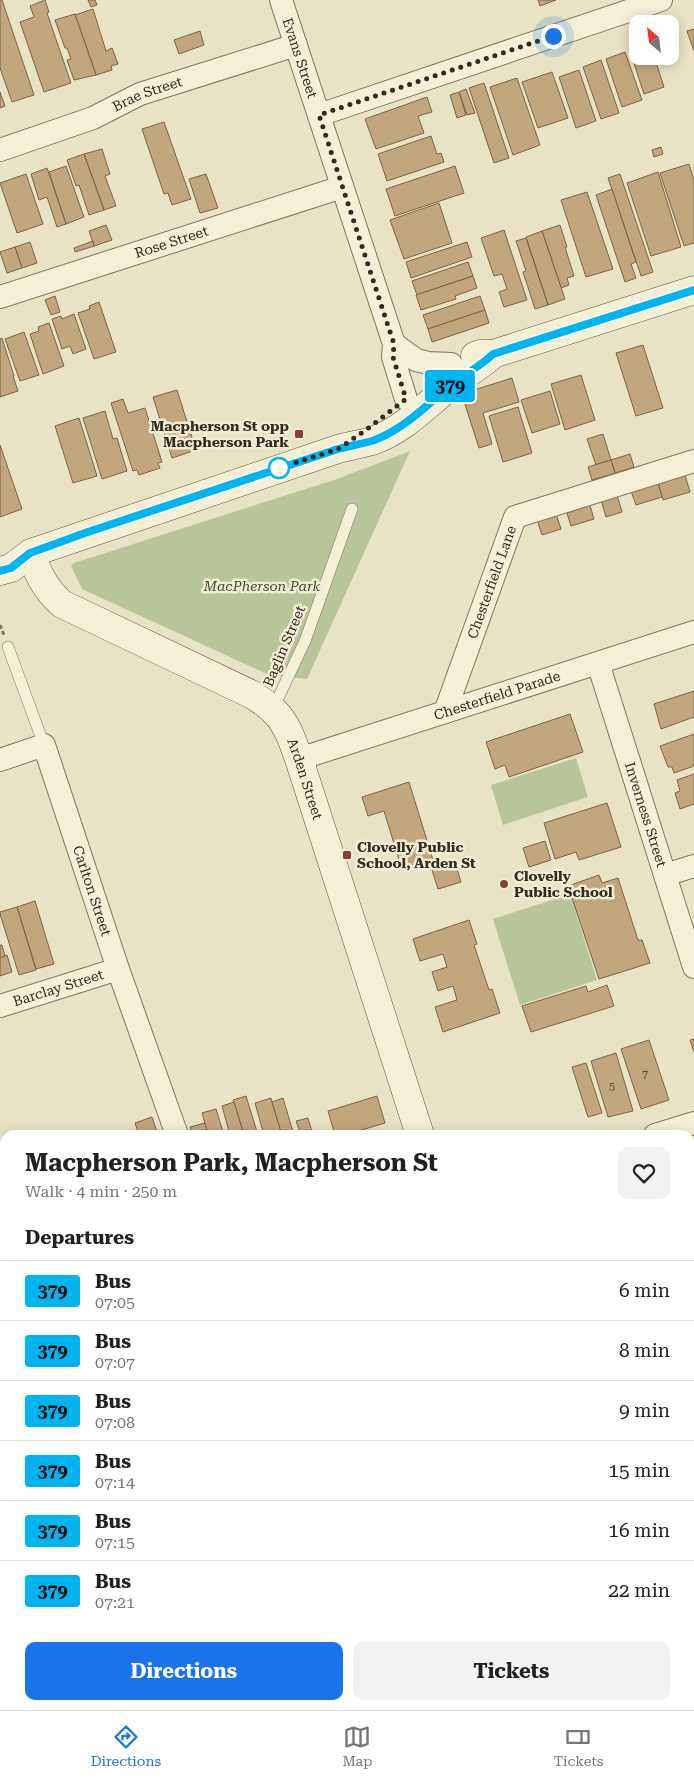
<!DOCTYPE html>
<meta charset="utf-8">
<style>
body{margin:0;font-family:"Roboto Serif",serif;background:#f2f2f2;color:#202124;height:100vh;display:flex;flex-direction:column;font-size:19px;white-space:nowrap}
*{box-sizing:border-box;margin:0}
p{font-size:16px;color:#757577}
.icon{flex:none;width:28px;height:28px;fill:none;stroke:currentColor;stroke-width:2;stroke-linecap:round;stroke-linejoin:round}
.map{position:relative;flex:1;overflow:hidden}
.sheet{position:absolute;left:0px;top:1130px;width:695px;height:580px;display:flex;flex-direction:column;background:#fff;border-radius:15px 15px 0 0;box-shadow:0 2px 12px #0003}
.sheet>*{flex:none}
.badge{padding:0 10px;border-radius:4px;font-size:18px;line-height:32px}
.needle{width:32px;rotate:332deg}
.fabs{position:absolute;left:629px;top:15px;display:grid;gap:10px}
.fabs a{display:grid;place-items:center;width:50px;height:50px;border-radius:10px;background:#fff;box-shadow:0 2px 12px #0003;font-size:25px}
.you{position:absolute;width:25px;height:25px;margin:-12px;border:4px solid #fff;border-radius:50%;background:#1a73e8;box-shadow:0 0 0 8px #1a73e833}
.map>.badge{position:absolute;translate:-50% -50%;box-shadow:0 0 0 2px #fff}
h2{padding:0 25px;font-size:19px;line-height:45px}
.round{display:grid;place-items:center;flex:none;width:52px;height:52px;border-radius:10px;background:#f2f2f2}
.summary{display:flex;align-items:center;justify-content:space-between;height:85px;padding:0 25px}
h1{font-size:24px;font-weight:700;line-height:38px}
.primary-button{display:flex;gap:10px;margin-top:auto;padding:10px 25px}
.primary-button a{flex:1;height:58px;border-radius:10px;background:#1a73e8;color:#fff;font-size:20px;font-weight:700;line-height:58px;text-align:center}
.primary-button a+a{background:#f2f2f2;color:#202124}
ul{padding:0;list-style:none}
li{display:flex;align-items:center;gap:15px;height:60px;padding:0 25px;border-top:1px solid #e0e0e0}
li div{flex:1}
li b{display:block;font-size:19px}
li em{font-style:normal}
li .badge{min-width:55px;font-weight:700;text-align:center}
.menu{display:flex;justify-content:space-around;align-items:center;height:70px;border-top:1px solid #e0e0e0;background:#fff;font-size:14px;color:#757577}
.menu a{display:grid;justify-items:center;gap:2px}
.menu .selected{color:#1a73e8}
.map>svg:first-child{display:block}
.green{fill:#b8c599}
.building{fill:#c2a67e;stroke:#7d6445}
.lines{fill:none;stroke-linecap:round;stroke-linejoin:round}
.service-casing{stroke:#81765c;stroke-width:12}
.minor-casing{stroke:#81765c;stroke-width:24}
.secondary-casing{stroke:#625740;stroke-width:29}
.path{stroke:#81765c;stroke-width:3;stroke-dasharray:4 2.5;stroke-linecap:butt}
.service{stroke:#f4f0d6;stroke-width:11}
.minor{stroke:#f4f0d6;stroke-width:22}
.secondary{stroke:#f4f0d6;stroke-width:28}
.line-casing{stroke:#fff;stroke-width:11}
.line{stroke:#00b5ef;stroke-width:8}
.walk{stroke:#322b1f;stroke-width:5;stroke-dasharray:0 9}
.poi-dot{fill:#884134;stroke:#f1edd2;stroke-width:2}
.stop-dot{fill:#fff;stroke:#00b5ef;stroke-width:2.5}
.labels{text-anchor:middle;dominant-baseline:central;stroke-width:5;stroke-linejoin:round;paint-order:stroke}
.number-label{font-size:11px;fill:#564a37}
.street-label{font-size:14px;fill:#322b1f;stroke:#f1edd2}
.poi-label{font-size:14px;font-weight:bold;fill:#322b1f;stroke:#f1edd2;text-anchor:start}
.park-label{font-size:14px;font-style:italic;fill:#3d4c28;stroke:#f1edd2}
</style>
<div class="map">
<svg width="694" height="1710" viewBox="0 0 694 1710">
<rect width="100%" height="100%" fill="#e8e3c4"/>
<g class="green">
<path d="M410 451 307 679 269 675 82 589 71 566 74 563 337 479Z"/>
<path d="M576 758 588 797 503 825 491 785Z"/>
<path d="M570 894 597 980 520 1005 493 919Z"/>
</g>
<g class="building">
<path d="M0 0H2L34 95 12 102 0 68Z"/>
<path d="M45 0 49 12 47 13 71 83 44 92 20 22 34 17 30 6Z"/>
<path d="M88 0H95L97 5 91 7Z"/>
<path d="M538 0H556L540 6Z"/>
<path d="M93 9 106 51 112 48 118 64 111 66 112 70 96 75 75 15Z"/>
<path d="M75 14 96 75 74 80 67 60 71 59 67 48H65L55 20Z"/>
<path d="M694 29V51L687 31Z"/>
<path d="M200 31 204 45 179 54 174 40Z"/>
<path d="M625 52 642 100 622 107 606 59Z"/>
<path d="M638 55V56H654L664 87 644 94 632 57Z"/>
<path d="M601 60 619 113 601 119 583 67Z"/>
<path d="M579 70 596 121 576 128 559 77Z"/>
<path d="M552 72 568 118 538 128 522 82Z"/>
<path d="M517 78 540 145 513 155 490 87Z"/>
<path d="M484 83 509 158 494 163 469 88Z"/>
<path d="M466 89 475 113 467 115 459 92Z"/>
<path d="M0 92 5 106 0 108Z"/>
<path d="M459 92 466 115 457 118 450 95Z"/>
<path d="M427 97 432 112 418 116 424 133 376 149 365 119Z"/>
<path d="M164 122 191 199 172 205 168 193 164 194 142 129Z"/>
<path d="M431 136 437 154 441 153 444 162 387 181 378 154Z"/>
<path d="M661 147 663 154 654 157 652 150Z"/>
<path d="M102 149 110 174 105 176 116 206 104 210 84 154Z"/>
<path d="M84 154 104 210 89 215 79 185 76 186 67 160Z"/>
<path d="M689 164 694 180V243L684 246 660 173Z"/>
<path d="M66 166 84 217 66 224 49 172Z"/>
<path d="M455 166 464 193 395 216 386 189Z"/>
<path d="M47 168 66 224 57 227 47 197 39 200 31 174Z"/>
<path d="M658 172 681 247 651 256 627 183Z"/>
<path d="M26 174 43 224 17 233 0 183Z"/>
<path d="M206 174 218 208 200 213 189 179Z"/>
<path d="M620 174 653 272 641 276 608 178Z"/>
<path d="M612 189 636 262 631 264 636 278 625 282 596 195Z"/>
<path d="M587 192 613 269 586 277 561 200Z"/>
<path d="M439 203 452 243 404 259 390 220Z"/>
<path d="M106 225 112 240 94 246 89 231Z"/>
<path d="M560 225 567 247H565L574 276 567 278 569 285 561 288 542 231Z"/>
<path d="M504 230 527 300 504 307 499 292 507 289 502 274 494 276 481 238Z"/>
<path d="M542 231 565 299 548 305 526 237Z"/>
<path d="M526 238 548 305 535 309 523 272 526 271 516 241Z"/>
<path d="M93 241 94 246 75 252 74 248Z"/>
<path d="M30 242 37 263 22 268 15 247Z"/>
<path d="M467 242 472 257 411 278 406 262Z"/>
<path d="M15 247 22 268 7 273 0 252Z"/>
<path d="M468 262 473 276 417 295 412 281Z"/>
<path d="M473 276 477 288 455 296 456 299 421 310 416 295Z"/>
<path d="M55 296 60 312 51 315 45 300Z"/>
<path d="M480 296 485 310 428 329 423 315Z"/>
<path d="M99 302 116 352 94 359 78 313 90 309 89 306Z"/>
<path d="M485 310 489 323 432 342 428 329Z"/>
<path d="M74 314 86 349 73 354 70 346 62 349 52 319 61 316 62 319Z"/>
<path d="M49 323 64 366 43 374 30 334 39 331 38 327Z"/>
<path d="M24 332 39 375 20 381 5 339Z"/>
<path d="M2 338 14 376H13L18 391 0 397V339Z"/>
<path d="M643 345 663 408 636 416 616 353Z"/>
<path d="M581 375 595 420 565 430 551 384Z"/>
<path d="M512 378 519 402 483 413 492 444 479 448 463 398 467 396V395L470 394V393L474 390Z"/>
<path d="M177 390 196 450 172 458 153 397Z"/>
<path d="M550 391 560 424 532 433 521 400Z"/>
<path d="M123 399 128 413 145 408 162 462 158 463 160 468 139 475 137 470 133 471 111 403Z"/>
<path d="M518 407 532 453 503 462 489 416Z"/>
<path d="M105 411 113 439 117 438 127 471 102 479 83 418Z"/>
<path d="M79 418 97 476 73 483 55 426Z"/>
<path d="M603 434 611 460 596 465 587 439Z"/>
<path d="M0 445 22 509 0 517Z"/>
<path d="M630 454 634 467 615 473 611 460Z"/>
<path d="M611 460 615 473 592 480 588 467Z"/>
<path d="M685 475 690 492 663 500 658 483Z"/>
<path d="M658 483 662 497 636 505 631 491Z"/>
<path d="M617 495 622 512 606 517 601 500Z"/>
<path d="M590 505 594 519 571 526 567 513Z"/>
<path d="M556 514 561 529 542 535 537 520Z"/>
<path d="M694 691V717L661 729 654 704Z"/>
<path d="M570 714 583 752 509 777 505 765 495 769 486 742Z"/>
<path d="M694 734V766L674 773 672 767H668L660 746Z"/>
<path d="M694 774V804L680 809 675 793 680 791 677 780Z"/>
<path d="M409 782 433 860 402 870 384 811 368 816 362 797Z"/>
<path d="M607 803 621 847 579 860 576 852 555 859 544 823Z"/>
<path d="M545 841 551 860 529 867 523 848Z"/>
<path d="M455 863 461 882 438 889 432 870Z"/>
<path d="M599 875 602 883 618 878 638 940H642L650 963 599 979 568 886Z"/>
<path d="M35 901 54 964 36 969 17 907Z"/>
<path d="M17 907 36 970 19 975 0 914V912Z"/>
<path d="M469 920 477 944 474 945 489 990 492 989 500 1013 443 1032 435 1007 457 1000 453 986 438 991 432 972 447 967 443 954 420 961 413 939Z"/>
<path d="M0 945H2L5 956 0 958Z"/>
<path d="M7 955 12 972 0 976V958Z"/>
<path d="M607 985 614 1006 531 1032 522 1006 586 986 588 992Z"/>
<path d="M694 1039V1052L690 1040Z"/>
<path d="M649 1040 669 1100 641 1109 621 1049Z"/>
<path d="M616 1053 633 1111 608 1117 591 1061Z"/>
<path d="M586 1063 602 1113 588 1117 572 1067Z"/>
<path d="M246 1096 258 1135H244L233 1100Z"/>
<path d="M377 1096 385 1123 345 1135H335L328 1111Z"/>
<path d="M271 1098 272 1102 282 1135H264L255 1103Z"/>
<path d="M283 1098 294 1135H282L272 1102Z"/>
<path d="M234 1102 244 1135H230L222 1106Z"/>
<path d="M216 1109 224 1135H208L202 1113Z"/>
<path d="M152 1117 158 1135H139L135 1123Z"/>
<path d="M308 1118 313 1135H301L296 1121Z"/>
<path d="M205 1123 208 1135H193L190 1127Z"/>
<path d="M690 1179 694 1191V1213L690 1214Z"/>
<path d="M690 1278 694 1287V1318L690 1319Z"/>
<path d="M0 1318 5 1334V1375L0 1377Z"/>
<path d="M690 1542H691L694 1550V1559L690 1561Z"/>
<path d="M694 1562V1573L690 1574V1563Z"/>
<path d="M694 1573V1586L690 1588V1574Z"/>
</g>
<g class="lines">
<defs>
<g id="service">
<path d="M8 647 44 745"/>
<path d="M273 709 305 641 352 509"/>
</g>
<g id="minor">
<path id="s1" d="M281 0 394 344 393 357 406 399"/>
<path d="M319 115 661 0"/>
<path id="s2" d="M0 150 93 118 140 94 296 45"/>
<path id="s3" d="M0 297 342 187"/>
<path d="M394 344 416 360 428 363 451 364"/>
<path id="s4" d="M598 663 694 967"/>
<path id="s5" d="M445 712 515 517 694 461"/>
<path id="s6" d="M299 759 694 632"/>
<path id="s7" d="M0 760 44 745 118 969 177 1135"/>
<path d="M665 875 694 866"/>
<path id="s8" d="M0 1006 118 969"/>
<path d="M655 1135 694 1123"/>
<path d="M0 1273 5 1271"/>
<path d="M690 1349 694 1348"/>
<path d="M690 1506 694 1519"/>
<path d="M0 1553 5 1552"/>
<path d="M0 1580 5 1594"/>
<path d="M0 1702 5 1700"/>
<path d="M43 1705 45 1710"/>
<path d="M367 1710 382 1705"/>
</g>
<g id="secondary">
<path d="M475 356 480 354H493L694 290"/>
<path id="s9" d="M31 553C38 574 45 589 62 604L253 695C260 700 267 704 273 710 287 723 293 742 299 759L420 1135"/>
<path d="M0 571 11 568 31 553 338 449C349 446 361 444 372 441 404 430 427 404 453 384 466 373 481 366 493 354"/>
<path d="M603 1705 605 1710"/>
</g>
</defs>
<use href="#service" class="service-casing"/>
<use href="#minor" class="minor-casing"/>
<use href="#secondary" class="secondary-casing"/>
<path class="path" d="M0 625 4 635"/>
<use href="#service" class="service"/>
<use href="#minor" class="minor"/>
<use href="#secondary" class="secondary"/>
</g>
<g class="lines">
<defs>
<path id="line" d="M0 571 11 568 30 553 85 533 338 449C349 446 361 444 372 441 404 430 427 404 453 384 466 373 481 366 493 354L694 290"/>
</defs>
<use href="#line" class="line-casing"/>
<use href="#line" class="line"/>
<path class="walk" d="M279 468 338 449 366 430 406 399 393 357 394 344 319 115 553 36"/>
</g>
<g class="poi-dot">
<rect x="294" y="429" width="10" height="10" rx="2.5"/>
<rect x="342" y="850" width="10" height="10" rx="2.5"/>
<circle cx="504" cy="884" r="5"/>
</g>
<circle class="stop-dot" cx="279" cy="468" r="10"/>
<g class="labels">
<g class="number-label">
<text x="645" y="1074">7</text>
<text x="612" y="1086">5</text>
</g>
<g class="street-label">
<text stroke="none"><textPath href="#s1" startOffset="61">Evans Street</textPath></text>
<text stroke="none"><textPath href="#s2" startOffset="158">Brae Street</textPath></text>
<text stroke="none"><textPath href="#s3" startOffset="180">Rose Street</textPath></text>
<text stroke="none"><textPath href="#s5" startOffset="138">Chesterfield Lane</textPath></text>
<text transform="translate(284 646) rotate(-67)">Baglin Street</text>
<text stroke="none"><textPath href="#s6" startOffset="208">Chesterfield Parade</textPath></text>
<text stroke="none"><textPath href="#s9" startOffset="374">Arden Street</textPath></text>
<text stroke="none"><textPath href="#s4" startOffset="159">Inverness Street</textPath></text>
<text stroke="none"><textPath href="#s7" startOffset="200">Carlton Street</textPath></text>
<text stroke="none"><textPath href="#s8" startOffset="61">Barclay Street</textPath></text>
</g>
<g class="poi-label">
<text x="289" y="426" text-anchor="end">Macpherson St opp<tspan x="289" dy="16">Macpherson Park</tspan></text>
<text x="357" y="847">Clovelly Public<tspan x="357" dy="16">School, Arden St</tspan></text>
<text x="514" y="876">Clovelly<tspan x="514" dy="16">Public School</tspan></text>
</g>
<g class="park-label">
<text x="262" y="586">MacPherson Park</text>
</g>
</g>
</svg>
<div class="fabs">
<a><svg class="needle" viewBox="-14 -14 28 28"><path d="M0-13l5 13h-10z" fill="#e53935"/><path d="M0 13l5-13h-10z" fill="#757577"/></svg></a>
</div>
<div class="you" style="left:553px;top:36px"></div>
<b class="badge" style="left:450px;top:386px;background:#00b5ef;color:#111">379</b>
<section class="sheet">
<div class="summary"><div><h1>Macpherson Park, Macpherson St</h1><p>Walk · 4 min · 250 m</p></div><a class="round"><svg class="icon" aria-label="heart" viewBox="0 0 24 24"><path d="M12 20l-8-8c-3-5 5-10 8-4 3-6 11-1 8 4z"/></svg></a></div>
<h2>Departures</h2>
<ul>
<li><span class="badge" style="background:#00b5ef;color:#111">379</span><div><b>Bus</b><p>07:05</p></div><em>6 min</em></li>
<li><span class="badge" style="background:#00b5ef;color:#111">379</span><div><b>Bus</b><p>07:07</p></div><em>8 min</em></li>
<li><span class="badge" style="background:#00b5ef;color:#111">379</span><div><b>Bus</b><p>07:08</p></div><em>9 min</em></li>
<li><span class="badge" style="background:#00b5ef;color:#111">379</span><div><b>Bus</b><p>07:14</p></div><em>15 min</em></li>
<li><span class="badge" style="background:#00b5ef;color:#111">379</span><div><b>Bus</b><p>07:15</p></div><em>16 min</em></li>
<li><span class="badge" style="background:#00b5ef;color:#111">379</span><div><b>Bus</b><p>07:21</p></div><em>22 min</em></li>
</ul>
<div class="primary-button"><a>Directions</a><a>Tickets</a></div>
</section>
</div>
<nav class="menu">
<a class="selected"><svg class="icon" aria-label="directions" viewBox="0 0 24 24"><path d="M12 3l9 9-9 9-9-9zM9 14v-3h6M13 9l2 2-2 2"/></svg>Directions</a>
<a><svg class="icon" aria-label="map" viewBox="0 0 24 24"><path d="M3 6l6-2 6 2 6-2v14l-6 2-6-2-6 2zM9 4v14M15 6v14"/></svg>Map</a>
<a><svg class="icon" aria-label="tickets" viewBox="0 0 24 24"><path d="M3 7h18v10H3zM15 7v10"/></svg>Tickets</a>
</nav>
